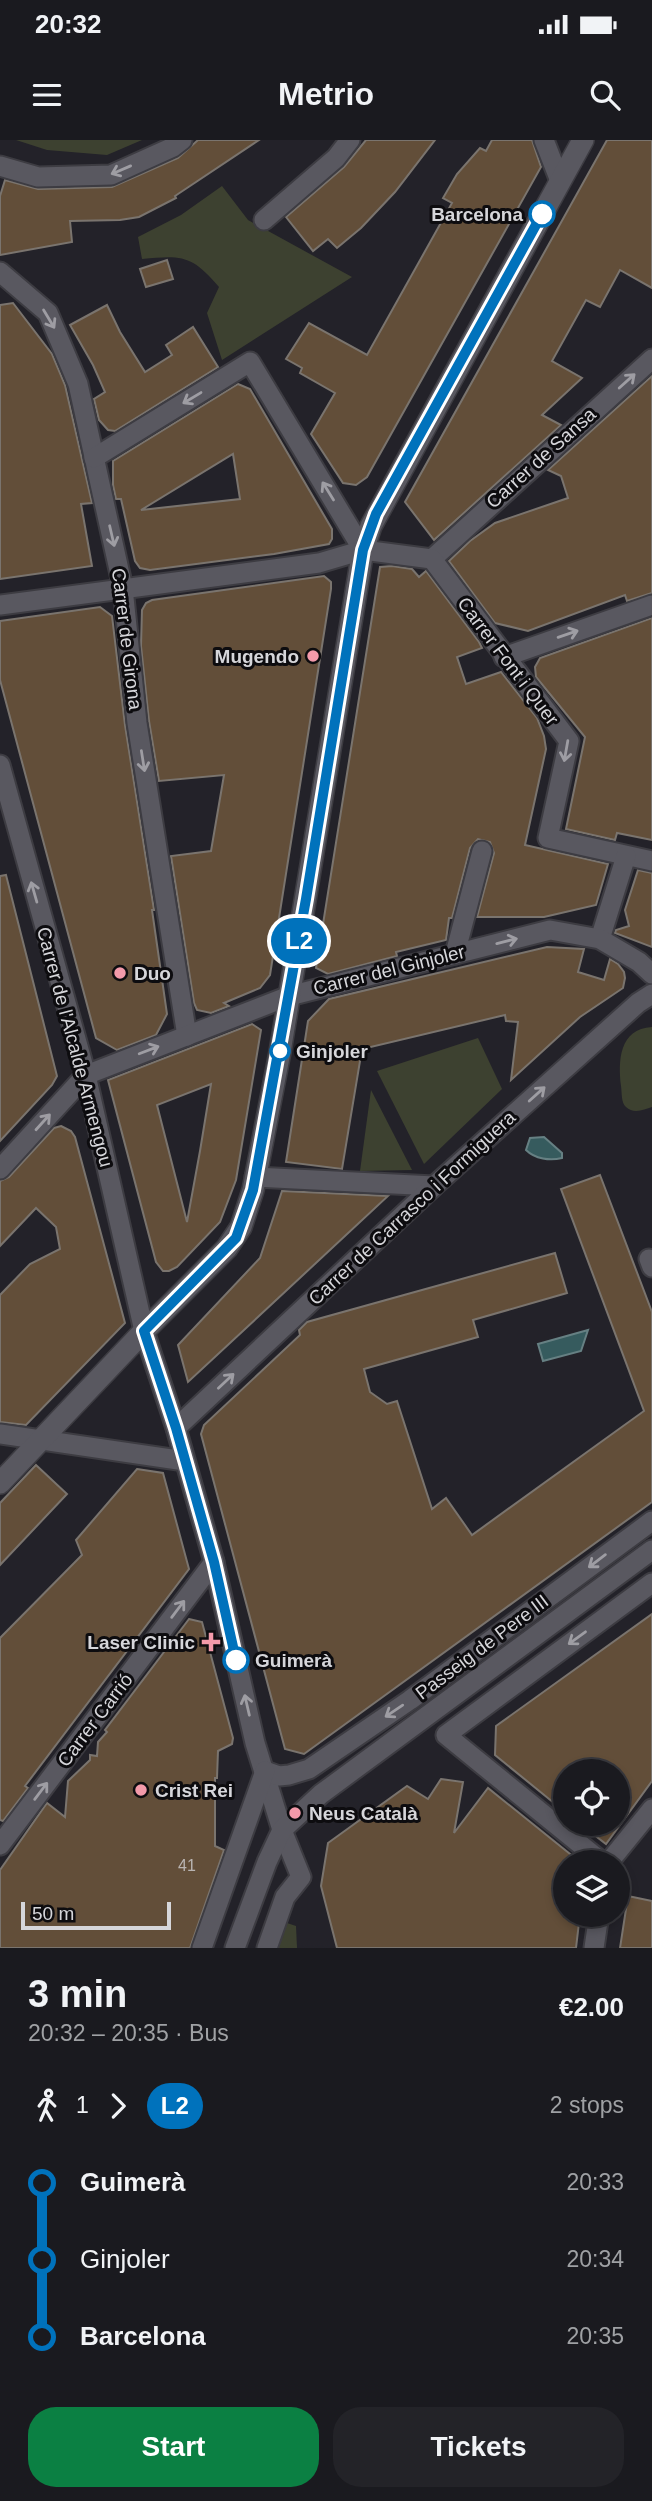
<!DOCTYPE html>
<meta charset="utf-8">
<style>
body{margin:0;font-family:Arial,sans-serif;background:#232328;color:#f1f3f6;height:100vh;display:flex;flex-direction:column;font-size:26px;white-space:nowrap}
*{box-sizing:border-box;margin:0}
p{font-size:23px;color:#9fa1a4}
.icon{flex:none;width:38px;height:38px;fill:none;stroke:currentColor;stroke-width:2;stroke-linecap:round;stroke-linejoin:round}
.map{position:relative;height:1808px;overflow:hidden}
.panel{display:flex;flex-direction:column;background:#1a1a1f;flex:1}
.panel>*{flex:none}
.badge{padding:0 14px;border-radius:23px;font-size:24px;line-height:46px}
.fabs{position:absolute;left:553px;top:1619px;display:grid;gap:14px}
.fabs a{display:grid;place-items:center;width:77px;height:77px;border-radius:50%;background:#1a1a1f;box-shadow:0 4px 10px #0003,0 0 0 2px #38383d;font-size:35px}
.scale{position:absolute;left:21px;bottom:18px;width:150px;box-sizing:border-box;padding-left:7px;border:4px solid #d6d6da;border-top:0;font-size:19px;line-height:24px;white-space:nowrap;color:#d6d6da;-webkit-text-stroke:5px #0d0c0f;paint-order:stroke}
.map>.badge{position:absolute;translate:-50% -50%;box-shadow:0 0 0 4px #fff}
.legs{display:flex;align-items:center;gap:10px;height:77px;padding:0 28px;font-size:23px}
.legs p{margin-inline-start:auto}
.summary{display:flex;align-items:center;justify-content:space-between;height:119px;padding:0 28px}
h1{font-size:38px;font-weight:600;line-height:52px}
.cta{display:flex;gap:14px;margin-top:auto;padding:14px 28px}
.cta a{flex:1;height:80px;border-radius:28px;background:#0b8043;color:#fff;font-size:28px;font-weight:600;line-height:80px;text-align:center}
.cta a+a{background:#232328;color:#f1f3f6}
ul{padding:0 28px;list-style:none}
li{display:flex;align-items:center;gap:24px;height:77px;font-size:26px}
li i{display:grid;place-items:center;width:10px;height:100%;margin:0 9px;background:currentColor}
li i::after{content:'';width:18px;height:18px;margin:-9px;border:5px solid;border-radius:50%;background:#1a1a1f}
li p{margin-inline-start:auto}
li:first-child i{background:linear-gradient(#0000 50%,currentColor 0)}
li:last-child i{background:linear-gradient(currentColor 50%,#0000 0)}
.status{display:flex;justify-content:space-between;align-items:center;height:49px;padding:0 35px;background:#1a1a1f;direction:ltr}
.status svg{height:19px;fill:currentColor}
header{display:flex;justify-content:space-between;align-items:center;height:91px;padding:0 28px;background:#1a1a1f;font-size:32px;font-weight:600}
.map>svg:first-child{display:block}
.green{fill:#3d4130}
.water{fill:#365b5e;stroke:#668083;stroke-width:2}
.building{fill:#624e39;stroke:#7a746e;stroke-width:2;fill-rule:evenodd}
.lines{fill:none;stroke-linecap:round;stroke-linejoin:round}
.street-casing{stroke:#3d3c42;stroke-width:23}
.secondary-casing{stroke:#3d3c42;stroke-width:24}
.street{stroke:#595860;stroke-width:19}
.secondary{stroke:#595860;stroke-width:21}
.oneway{stroke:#9e9da3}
.line-1-casing{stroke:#fff;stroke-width:16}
.line-1{stroke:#0072bc;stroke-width:10}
.stop-1-dot{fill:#fff;stroke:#0072bc;stroke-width:3.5}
.poi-dot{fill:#f39aaa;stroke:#0d0c0f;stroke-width:2.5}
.labels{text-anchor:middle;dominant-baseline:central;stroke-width:6;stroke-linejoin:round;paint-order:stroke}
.number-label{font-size:16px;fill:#b9b4b2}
.stop-label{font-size:19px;font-weight:bold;fill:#d6d6da;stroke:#0d0c0f;text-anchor:start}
.street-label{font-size:19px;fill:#d6d6da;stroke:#0d0c0f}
.poi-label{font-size:19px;font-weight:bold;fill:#d6d6da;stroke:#0d0c0f;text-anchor:start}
</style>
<div class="status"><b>20:32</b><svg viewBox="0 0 49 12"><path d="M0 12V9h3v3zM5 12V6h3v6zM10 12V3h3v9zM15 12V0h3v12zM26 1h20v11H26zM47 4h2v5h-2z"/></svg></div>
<header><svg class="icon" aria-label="menu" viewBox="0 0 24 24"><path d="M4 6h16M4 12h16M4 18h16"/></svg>Metrio<svg class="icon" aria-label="search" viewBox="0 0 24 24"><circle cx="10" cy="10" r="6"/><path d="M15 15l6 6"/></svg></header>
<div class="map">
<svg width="652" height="1808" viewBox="0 0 652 1808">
<rect width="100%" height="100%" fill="#232229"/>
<g class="green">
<path d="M16 0H142L107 15 47 10Z"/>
<path d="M222 46 248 80 352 137 222 220 207 173 219 147C192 115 182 115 142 119L138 97 181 75Z"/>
<path d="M652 887V967C644 970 633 974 626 967 621 963 622 953 621 946 618 921 619 889 652 887Z"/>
<path d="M478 898 502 949 424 1024 377 931Z"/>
<path d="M371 950 412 1030 360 1031Z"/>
<path d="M281 1781 296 1786 297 1808H270Z"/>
</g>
<g class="water">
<path d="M544 997 562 1013V1018C550 1021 535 1019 526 1010L530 998Z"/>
<path d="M588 1190 581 1211 543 1221 538 1204Z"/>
</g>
<g class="building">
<path d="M198 0H259L175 56 176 58 139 77 120 80 70 81 72 102 0 115V56L5 40 38 49 112 47 178 18Z"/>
<path d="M366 0H435L395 52 361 88 337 108 328 99 313 111 286 77 344 27Z"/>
<path d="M492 0H532L541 27 367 337 356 345 343 343 311 294 335 253 300 233 302 228 286 219 309 183 367 215 452 63 443 58 457 34 480 8 486 11Z"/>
<path d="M607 0H652V148L620 130 600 167 586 160 552 221 582 238 542 275 561 285 434 400 405 362Z"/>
<path d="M167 120 173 139 146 147 140 129Z"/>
<path d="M13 163 52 214 65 245 92 363 81 364 92 426 0 439V165Z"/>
<path d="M107 165 120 192 145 232 172 215 166 205 193 187 218 227 115 291 108 290 99 280 94 259 105 252 93 225 70 185Z"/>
<path d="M652 236V453L627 461 625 455 528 491 495 483 449 421 470 401 495 383 568 358 561 336 548 330Z"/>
<path d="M238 244 250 249 332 389V399L329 404 274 414 150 430 140 428 135 421 121 359H116L113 345V321ZM233 314 240 359 141 370Z"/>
<path d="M392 426 412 429 419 437 426 431 479 502 482 508 457 517 466 544 501 532 537 578 544 596 546 609 525 705 608 724 596 765 544 777H477L494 713 490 702 478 699 470 708 452 778H449L446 800 396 812 397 816 328 834 316 828 380 427Z"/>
<path d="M324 436 331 442V449L270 835 260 848 224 863 229 866 211 873 197 870 194 863 171 716 211 711 224 635 159 641 149 581 141 506 142 470 146 463 152 460Z"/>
<path d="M100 467 112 476 125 585 154 770H152L167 874 156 895 117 910 96 898 0 540V481Z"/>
<path d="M652 478V700L617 693 615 700 566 689 585 597 536 537 535 527 540 518Z"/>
<path d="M638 730 652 733V807L615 793 616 790 629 786 625 770Z"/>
<path d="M6 735 57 936 52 945 0 1001V736Z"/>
<path d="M547 807 584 809 578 832 604 840 610 819 618 824 624 832 625 838 623 848 580 877 511 940 518 882 506 881 505 875 362 909 342 1029 286 1022 308 881 329 859Z"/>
<path d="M252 884 261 890 236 1040 220 1082 177 1127 169 1131H163L156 1122 108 940ZM211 944 200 1011 187 1082 157 965Z"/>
<path d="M61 986 71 991 75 997 125 1183 26 1285 0 1282V1155L30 1124 60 1109 56 1087 36 1068 0 1106V1041L9 1037 54 988Z"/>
<path d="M600 1035 652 1172V1362L304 1614 285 1609 201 1294 204 1285 300 1195 299 1190 307 1182 555 1113 567 1153 473 1180 478 1197 364 1229 370 1252 387 1264 397 1261 432 1369 446 1358 472 1395 644 1271 561 1049Z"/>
<path d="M282 1051 388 1056 188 1242 178 1205 260 1118Z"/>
<path d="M36 1325 67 1354 0 1425V1363Z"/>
<path d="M137 1329 163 1333 189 1429 25 1646 28 1648 3 1681 0 1680V1498L82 1415 76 1400Z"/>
<path d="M652 1474V1641L606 1704 580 1684H618V1631H565V1672L495 1615 496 1586Z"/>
<path d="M189 1479 202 1482 233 1598 232 1604 218 1611 217 1638H215V1706L224 1710 190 1808H0V1730L47 1663 65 1677 68 1641 90 1620V1615L97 1616 98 1602 107 1592 105 1590Z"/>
<path d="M441 1639 463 1642 454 1693 488 1648 580 1722H565V1774H580L576 1808H337L321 1746 328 1703 407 1646 428 1659Z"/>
<path d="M628 1756 652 1761V1808H620Z"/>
</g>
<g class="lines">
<defs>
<g id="street">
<path d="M544 0 560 41"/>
<path d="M0 26 38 37 111 35 173 7 182 0"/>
<path d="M264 80 336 18 350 0"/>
<path d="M0 132 48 173 78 244 123 448 137 583 187 896"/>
<path d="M94 318 250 222 363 410"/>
<path d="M432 419 652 219"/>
<path d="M0 465 319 423 363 410 432 419 569 601 548 698 652 721"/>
<path d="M504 517 652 465"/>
<path d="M0 625 86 935 144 1191 176 1288 214 1422 255 1603 282 1690 301 1737 285 1757 267 1808"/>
<path d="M600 799 626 716"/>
<path d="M455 814 482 711"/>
<path d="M0 1029 86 935 289 856 550 790 600 799 639 822 652 834"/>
<path d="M255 1037 434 1046"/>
<path d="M649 1119 652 1127"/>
<path d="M176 1288 434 1046 638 863 652 854"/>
<path d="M0 1294 185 1321"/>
<path d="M265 1631 279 1636 289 1635 309 1629 410 1560 652 1381"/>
<path d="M0 1705 214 1422"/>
<path d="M602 1722 446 1595 652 1443"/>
<path d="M609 1722 652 1669"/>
<path d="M202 1808 265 1631"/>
<path d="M235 1808 267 1722 282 1690 321 1654 652 1410"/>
<path d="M594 1808 599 1774"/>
</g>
<path id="secondary" d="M0 1343 144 1191 227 1108 241 1087 253 1050 280 912 363 410 371 386 583 0"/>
</defs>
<use href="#street" class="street-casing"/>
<use href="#secondary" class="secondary-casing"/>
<use href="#street" class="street"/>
<use href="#secondary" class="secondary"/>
</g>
<defs><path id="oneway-shaft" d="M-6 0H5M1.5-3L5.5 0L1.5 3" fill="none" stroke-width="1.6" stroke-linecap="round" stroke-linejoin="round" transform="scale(1.75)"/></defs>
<g class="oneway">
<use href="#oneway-shaft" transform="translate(121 30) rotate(157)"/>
<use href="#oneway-shaft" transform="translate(49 179) rotate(59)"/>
<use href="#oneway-shaft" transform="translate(627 241) rotate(-42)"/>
<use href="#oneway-shaft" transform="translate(192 258) rotate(149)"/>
<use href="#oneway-shaft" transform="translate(328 351) rotate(-122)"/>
<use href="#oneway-shaft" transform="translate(112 396) rotate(77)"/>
<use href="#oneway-shaft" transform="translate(568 494) rotate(-19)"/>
<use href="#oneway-shaft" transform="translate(566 611) rotate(100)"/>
<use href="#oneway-shaft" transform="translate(143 621) rotate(81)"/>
<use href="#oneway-shaft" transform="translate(34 752) rotate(-106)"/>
<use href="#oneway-shaft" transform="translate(507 801) rotate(-14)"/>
<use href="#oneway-shaft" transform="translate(149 910) rotate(-21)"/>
<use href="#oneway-shaft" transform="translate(537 954) rotate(-42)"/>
<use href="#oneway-shaft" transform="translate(43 982) rotate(-48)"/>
<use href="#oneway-shaft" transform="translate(226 1241) rotate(-43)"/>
<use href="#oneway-shaft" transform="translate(597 1421) rotate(143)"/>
<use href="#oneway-shaft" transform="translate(178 1469) rotate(-53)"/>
<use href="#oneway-shaft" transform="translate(577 1498) rotate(144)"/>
<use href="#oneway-shaft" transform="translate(247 1565) rotate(-103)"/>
<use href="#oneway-shaft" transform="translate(394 1571) rotate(146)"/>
<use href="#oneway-shaft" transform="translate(41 1651) rotate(-53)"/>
</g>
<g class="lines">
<defs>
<path id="line-1" d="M236 1520 214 1422 176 1288 144 1191 236 1098 253 1050 306 759 363 410 376 374 542 74"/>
</defs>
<use href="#line-1" class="line-1-casing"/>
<use href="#line-1" class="line-1"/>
</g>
<g class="stop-1-dot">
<circle cx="542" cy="74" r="12"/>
<circle cx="280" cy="911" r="9"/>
<circle cx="236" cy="1520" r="12"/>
</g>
<g class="poi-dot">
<circle cx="313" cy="516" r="7"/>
<circle cx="120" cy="833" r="7"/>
<path d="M207.5 1491.5h7v7h7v7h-7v7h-7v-7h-7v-7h7z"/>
<circle cx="141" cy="1650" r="7"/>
<circle cx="295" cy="1673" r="7"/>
</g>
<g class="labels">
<g class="number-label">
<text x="187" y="1725">41</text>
</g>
<g class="stop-label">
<text x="523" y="74" text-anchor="end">Barcelona</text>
<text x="296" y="911">Ginjoler</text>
<text x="255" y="1520">Guimerà</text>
</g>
<g class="street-label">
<text transform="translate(541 318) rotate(-42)">Carrer de Sansa</text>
<text transform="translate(127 499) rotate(83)">Carrer de Girona</text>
<text transform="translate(508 521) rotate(53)">Carrer Font i Quer</text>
<text transform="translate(389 830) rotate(-14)">Carrer del Ginjoler</text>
<text transform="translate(75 907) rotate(75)">Carrer de l'Alcalde Armengou</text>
<text transform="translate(412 1068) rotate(-43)">Carrer de Carrasco i Formiguera</text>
<text transform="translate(482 1507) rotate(-37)">Passeig de Pere III</text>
<text transform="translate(95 1580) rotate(-53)">Carrer Carrió</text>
</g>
<g class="poi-label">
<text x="299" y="516" text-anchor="end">Mugendo</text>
<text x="134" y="833">Duo</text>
<text x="195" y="1502" text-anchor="end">Laser Clinic</text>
<text x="155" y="1650">Crist Rei</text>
<text x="309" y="1673">Neus Català</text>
</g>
</g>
</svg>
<div class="fabs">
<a><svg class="icon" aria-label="locate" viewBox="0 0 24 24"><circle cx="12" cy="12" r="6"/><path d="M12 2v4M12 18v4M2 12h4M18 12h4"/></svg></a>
<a><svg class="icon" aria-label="layers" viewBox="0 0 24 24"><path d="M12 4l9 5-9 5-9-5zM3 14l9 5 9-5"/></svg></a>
</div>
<div class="scale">50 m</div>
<b class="badge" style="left:299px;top:801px;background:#0072bc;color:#fff">L2</b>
</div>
<section class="panel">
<div class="summary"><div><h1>3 min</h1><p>20:32 – 20:35 · Bus</p></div><b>€2.00</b></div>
<div class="legs"><svg class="icon" aria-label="walk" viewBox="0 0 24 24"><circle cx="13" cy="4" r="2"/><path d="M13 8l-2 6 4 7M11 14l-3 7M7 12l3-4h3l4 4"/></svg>1<svg class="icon" aria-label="forward" viewBox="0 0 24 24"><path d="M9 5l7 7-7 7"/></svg><b class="badge" style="background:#0072bc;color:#fff">L2</b><p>2 stops</p></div>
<ul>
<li><i style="color:#0072bc"></i><b>Guimerà</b><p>20:33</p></li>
<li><i style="color:#0072bc"></i><span>Ginjoler</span><p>20:34</p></li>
<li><i style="color:#0072bc"></i><b>Barcelona</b><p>20:35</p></li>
</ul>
<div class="cta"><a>Start</a><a>Tickets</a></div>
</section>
